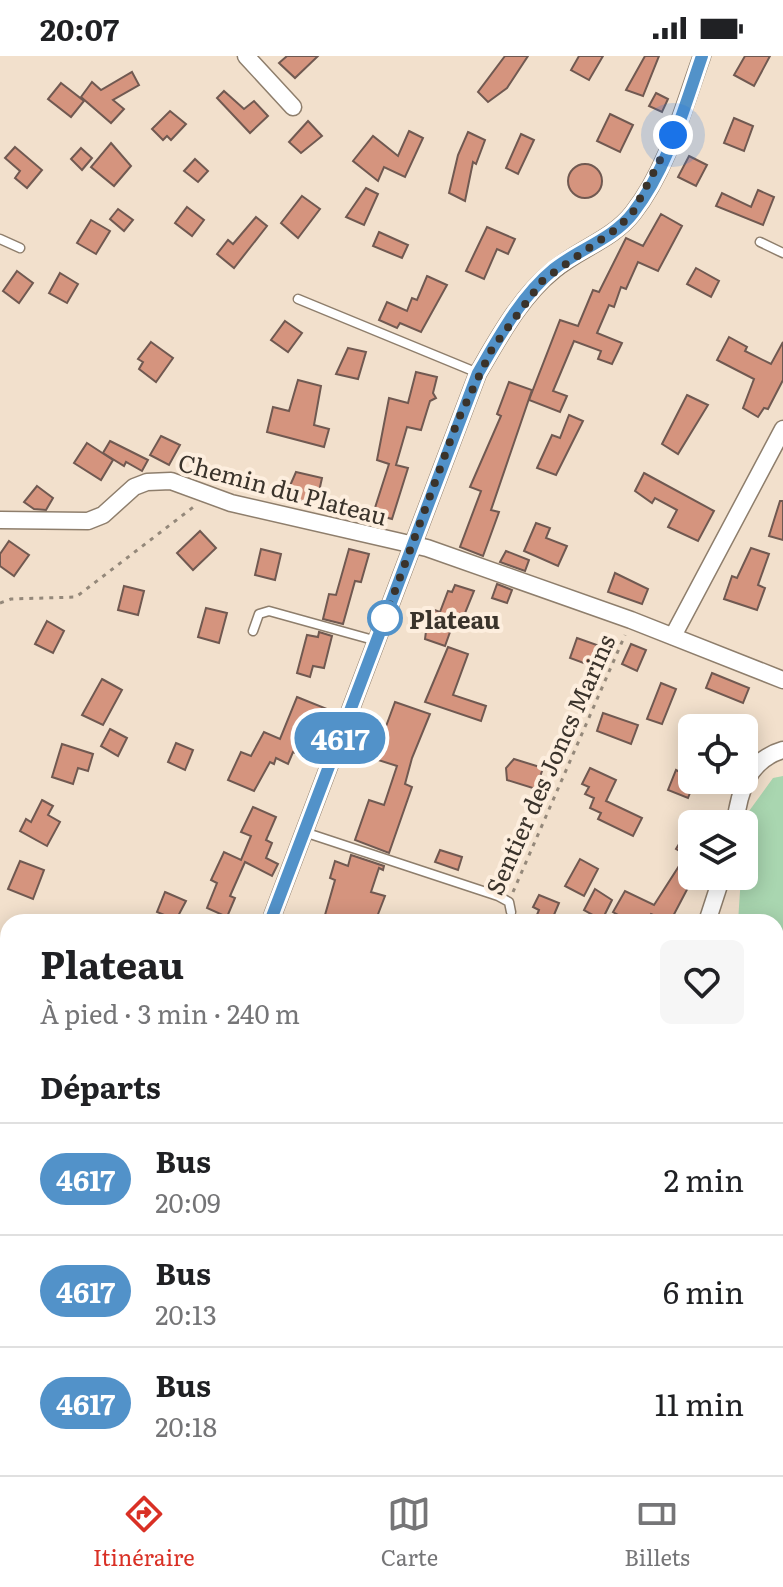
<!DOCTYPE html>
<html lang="fr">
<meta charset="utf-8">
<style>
body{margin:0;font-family:Literata,serif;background:#f6f6f6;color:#202124;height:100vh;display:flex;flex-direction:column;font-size:30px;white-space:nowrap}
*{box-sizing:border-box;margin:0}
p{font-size:26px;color:#757577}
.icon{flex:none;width:44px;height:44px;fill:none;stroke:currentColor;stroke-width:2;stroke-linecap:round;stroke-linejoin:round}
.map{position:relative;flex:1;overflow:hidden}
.sheet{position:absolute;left:0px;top:858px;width:784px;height:562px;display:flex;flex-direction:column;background:#fff;border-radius:24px 24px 0 0;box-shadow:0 4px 20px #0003}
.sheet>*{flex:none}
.badge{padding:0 16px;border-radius:26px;font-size:28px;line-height:52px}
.controls{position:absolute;left:678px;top:658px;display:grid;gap:16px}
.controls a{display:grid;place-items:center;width:80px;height:80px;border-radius:12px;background:#fff;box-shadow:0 4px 20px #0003;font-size:40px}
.you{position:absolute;width:40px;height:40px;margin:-20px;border:6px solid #fff;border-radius:50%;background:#1a73e8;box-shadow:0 0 0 12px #1a73e833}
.map>.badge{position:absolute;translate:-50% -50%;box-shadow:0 0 0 4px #fff}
h2{padding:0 40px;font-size:30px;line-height:72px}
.round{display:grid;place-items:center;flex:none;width:84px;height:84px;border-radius:12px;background:#f6f6f6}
.headline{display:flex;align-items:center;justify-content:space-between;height:136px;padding:0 40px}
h1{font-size:38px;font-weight:700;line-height:60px}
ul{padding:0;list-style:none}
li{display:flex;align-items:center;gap:24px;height:112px;padding:0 40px;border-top:2px solid #e0e0e0}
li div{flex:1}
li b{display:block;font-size:30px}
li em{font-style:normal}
li .badge{min-width:88px;font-weight:700;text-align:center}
.status{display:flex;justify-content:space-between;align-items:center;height:56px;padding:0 40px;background:#fff;direction:ltr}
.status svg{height:22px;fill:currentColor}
.tab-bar{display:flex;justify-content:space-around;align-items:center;height:112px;border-top:2px solid #e0e0e0;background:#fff;font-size:22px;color:#757577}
.tab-bar a{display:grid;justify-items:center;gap:4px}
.tab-bar .on{color:#d93025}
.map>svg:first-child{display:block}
.green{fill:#a9d6b0}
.building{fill:#d5947e;stroke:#705951;stroke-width:2}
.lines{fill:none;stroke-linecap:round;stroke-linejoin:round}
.lane-casing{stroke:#8e7e6c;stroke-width:11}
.street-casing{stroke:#8e7e6c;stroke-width:19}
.path{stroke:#94887a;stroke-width:3;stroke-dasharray:4 6;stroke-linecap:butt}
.lane{stroke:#fff;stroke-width:8}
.street{stroke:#fff;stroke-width:16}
.line-casing{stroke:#fff;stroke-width:18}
.line{stroke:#5292c9;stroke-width:12}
.walk{stroke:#3a332b;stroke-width:8;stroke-dasharray:0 14.4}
.stop-dot{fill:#fff;stroke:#5292c9;stroke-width:4}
.labels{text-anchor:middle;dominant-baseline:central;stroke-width:8;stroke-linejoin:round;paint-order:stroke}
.street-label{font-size:24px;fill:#3a332b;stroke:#fdeede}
.stop-label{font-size:24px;font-weight:bold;fill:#3a332b;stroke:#fdeede;text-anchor:start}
</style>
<div class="status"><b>20:07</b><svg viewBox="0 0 49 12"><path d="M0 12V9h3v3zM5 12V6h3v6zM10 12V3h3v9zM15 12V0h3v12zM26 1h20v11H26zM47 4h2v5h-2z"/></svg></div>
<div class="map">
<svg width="783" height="1419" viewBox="0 0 783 1419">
<rect width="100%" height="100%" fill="#f2e0cc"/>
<g class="green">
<path d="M783 720V1073L776 1072V866H738L741 820H744V762L773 722Z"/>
<path d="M783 1168V1419H528L531 1412H776V1169Z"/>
</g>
<g class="building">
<path d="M287 0H318L295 22 279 7Z"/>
<path d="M505 0H528L507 32 488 46 478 36Z"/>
<path d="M579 0H603L589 24 571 14Z"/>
<path d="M645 0H659L643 40 626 34Z"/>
<path d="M745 0H770L754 30 734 19Z"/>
<path d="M132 16 139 29 113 44 124 53 111 67 81 41 92 26 101 34Z"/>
<path d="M61 27 84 45 71 61 48 43Z"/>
<path d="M224 35 244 53 254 45 268 60 250 77 217 42Z"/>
<path d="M656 37 668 43 662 56 649 50Z"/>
<path d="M170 55 186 68 171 84 167 80 163 84 152 73Z"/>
<path d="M610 58 633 69 620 96 597 85Z"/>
<path d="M734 62 753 70 744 95 724 87Z"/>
<path d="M308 65 322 80 301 97 289 86Z"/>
<path d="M409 75 423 82 405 121 384 111 378 125 353 105 373 80 398 100Z"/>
<path d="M468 76 485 84 476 108 473 106 465 145 449 137 458 99Z"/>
<path d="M521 78 534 84 518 118 506 112Z"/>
<path d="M111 87 131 110 114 130 91 111Z"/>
<path d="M15 91 42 114 27 132 15 122 20 115 5 102Z"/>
<path d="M81 92 92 102 82 114 71 103Z"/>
<path d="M689 100 707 109 696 130 678 121Z"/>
<path d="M195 103 208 115 198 126 184 115Z"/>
<circle cx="585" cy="125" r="17"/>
<path d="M366 132 378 138 364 169 346 161Z"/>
<path d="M758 134 774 141 763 169 716 150 722 137 751 151Z"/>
<path d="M302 140 320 153 298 182 281 167Z"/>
<path d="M187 151 204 164 192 180 175 167Z"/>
<path d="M118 153 133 164 124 175 110 163Z"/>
<path d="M661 158 682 170 658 215 638 206 626 233 621 231 614 251 609 249 597 277 622 287 612 308 598 303 601 295 574 285 553 335 567 340 560 356 529 344 560 264 578 270 593 234 599 236 626 182 643 190Z"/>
<path d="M256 161 267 170 234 212 217 198 228 184 233 188Z"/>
<path d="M91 164 110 175 96 198 77 187Z"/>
<path d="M487 171 515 183 508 198 497 193 484 223 466 215Z"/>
<path d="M379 176 408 189 402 202 373 190Z"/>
<path d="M696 212 719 225 711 241 687 228Z"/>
<path d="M17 215 33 227 19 247 3 235Z"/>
<path d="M60 217 78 228 67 247 49 237Z"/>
<path d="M427 220 447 229 421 276 400 267 397 272 379 264 387 246 407 255 412 242 417 244Z"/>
<path d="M285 265 302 277 288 296 271 284Z"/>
<path d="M729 281 747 291 745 295 771 308 783 286V324L768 353 764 352 758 361 743 352 754 323 717 304Z"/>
<path d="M151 286 173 302 156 326 139 313 143 306 138 303Z"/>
<path d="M348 292 366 296 358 323 336 318Z"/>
<path d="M416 316 437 321 433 337 436 342 430 345 421 374 407 371 396 409 408 412 392 463 373 458 389 408 377 404 389 342 408 347Z"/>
<path d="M298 324 321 330 314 369 329 373 324 391 267 376 273 351 289 355Z"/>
<path d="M509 326 532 334 491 454 499 456 483 500 460 491 481 435 470 431 501 360 497 358Z"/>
<path d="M687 339 708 349 678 398 662 388Z"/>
<path d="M569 359 583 365 556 419 537 412 552 379 560 382Z"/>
<path d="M161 380 180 389 169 409 150 399Z"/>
<path d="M110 385 148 404 142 415 126 406 124 410 103 397Z"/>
<path d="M87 387 113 404 101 424 74 407Z"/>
<path d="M296 416 322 422 316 449 285 441Z"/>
<path d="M644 417 714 455 698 485 668 471 677 454 655 442 652 447 635 435Z"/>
<path d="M37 430 53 442 46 454 34 453 24 446Z"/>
<path d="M780 445H783V484L769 480Z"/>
<path d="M536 467 550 472 546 482 567 490 558 510 524 495Z"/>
<path d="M200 475 216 492 193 514 177 497Z"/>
<path d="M9 485 29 499 14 520 0 510V498Z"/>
<path d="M751 492 769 498 758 529 765 532 757 554 724 543 732 520 737 522Z"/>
<path d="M261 493 281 498 275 524 255 519Z"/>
<path d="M349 493 369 498 361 526 355 525 343 568 323 563 329 538 336 539Z"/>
<path d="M506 495 529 504 525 515 500 506Z"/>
<path d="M615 517 648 533 642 548 608 536Z"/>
<path d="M497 528 512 534 507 547 492 542Z"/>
<path d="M455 529 474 535 461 567 454 565 445 590 425 583 429 552 440 556 448 535 452 536Z"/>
<path d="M124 530 144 535 138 559 118 554Z"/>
<path d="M206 552 227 557 219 587 198 581Z"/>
<path d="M47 565 64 575 53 597 35 588Z"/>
<path d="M319 576 332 580 324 612 313 610 310 621 297 617 307 579 318 581Z"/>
<path d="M577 582 597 589 589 609 570 602Z"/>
<path d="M631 588 646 594 637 615 622 608Z"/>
<path d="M448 591 468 598 453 639 486 650 481 665 425 646Z"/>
<path d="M712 617 749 632 743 647 706 632Z"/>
<path d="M102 623 122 634 103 669 82 659Z"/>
<path d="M661 627 676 633 662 668 647 663Z"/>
<path d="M297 641 327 653 306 701 293 696 288 708 276 702 274 708 270 706 254 735 228 724 241 696 251 700 264 676 280 683Z"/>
<path d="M395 646 430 658 412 702 405 728 412 731 389 797 355 784 369 744 384 749 397 710 369 701 379 671 385 673Z"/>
<path d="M603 657 638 669 631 688 597 675Z"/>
<path d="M110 673 127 682 118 700 101 690Z"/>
<path d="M176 687 193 694 185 714 168 706Z"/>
<path d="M62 688 93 698 88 715 78 712 73 728 52 721Z"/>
<path d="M514 703 543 712 536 733 507 724 506 712Z"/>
<path d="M590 712 616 724 606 745 642 762 633 780 598 763 601 757 590 752 594 742 585 738 589 731 582 728Z"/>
<path d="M676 714 695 724 688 742 668 734Z"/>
<path d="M42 744 53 750 48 759 60 766 47 790 20 775 26 763 31 766Z"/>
<path d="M253 751 276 761 266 784 272 787 266 802 278 808 272 820 245 806 230 840 235 842 227 861 207 852 217 827 211 824 224 796 241 804 251 780 241 776Z"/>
<path d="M692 767V824L670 866 651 858 646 866H631L613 856 625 835 654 849 686 799 676 793Z"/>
<path d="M440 794 462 801 458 814 435 806Z"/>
<path d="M351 799 384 810 383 814 379 812 371 836 385 840 375 866H323L335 824 330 822 335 805 348 810Z"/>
<path d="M580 803 598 813 584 840 565 830Z"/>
<path d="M20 805 44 814 33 843 8 833Z"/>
<path d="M595 833 612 844 602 864 584 854Z"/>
<path d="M165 836 186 845 176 864 157 856Z"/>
<path d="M539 839 559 847 551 866H534L539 854 533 851Z"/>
</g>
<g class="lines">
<defs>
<g id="lane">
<path d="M0 183 20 192"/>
<path d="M760 186 783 197"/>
<path d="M298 243 478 317"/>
<path d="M253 575 259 558 269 555 377 585"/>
<path d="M304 776 498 840 509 846 511 856"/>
</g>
<g id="street">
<path d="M246 0 293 51"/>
<path d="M0 464 88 465 103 459 134 431 147 426 171 425 231 447 427 492 631 564 783 624"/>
<path d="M673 580 783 373"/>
<path d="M735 768C739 736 748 704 783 694"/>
<path d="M270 866 478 317C499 281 521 240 554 214 579 193 613 183 633 157 668 112 683 52 702 0"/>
<path d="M707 866 722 820"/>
<path d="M0 1285 8 1287"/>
<path d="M17 1419 22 1412"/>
<path d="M407 1419 410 1412"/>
</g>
</defs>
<use href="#lane" class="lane-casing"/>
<use href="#street" class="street-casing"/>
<g class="path">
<path d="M0 547 11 543 76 541 196 449"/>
<path d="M513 836 625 579"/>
<path d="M583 1412 593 1417H617"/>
<path d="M611 1412 617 1417 649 1415 678 1419"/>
</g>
<use href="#lane" class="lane"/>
<use href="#street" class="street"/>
</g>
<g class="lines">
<defs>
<path id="line" d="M270 866 478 317C499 281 521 240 554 213 579 193 613 183 633 157 668 112 684 52 702 0"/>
</defs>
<use href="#line" class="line-casing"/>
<use href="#line" class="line"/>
<path class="walk" d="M385 562 458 364 492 293 543 224 615 174 632 158 673 79"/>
</g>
<circle class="stop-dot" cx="385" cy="562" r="16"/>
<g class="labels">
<g class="street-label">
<text transform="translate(283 432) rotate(15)">Chemin du Plateau</text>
<text transform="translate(549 708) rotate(-66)">Sentier des Joncs Marins</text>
</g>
<g class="stop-label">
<text x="409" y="562">Plateau</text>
</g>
</g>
</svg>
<div class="controls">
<a><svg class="icon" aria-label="locate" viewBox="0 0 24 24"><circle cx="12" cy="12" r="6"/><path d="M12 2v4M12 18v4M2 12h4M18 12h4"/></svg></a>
<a><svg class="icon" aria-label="layers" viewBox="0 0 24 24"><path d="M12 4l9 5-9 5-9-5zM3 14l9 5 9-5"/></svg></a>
</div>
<div class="you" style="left:673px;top:79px"></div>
<b class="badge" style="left:340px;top:682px;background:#5292c9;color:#fff">4617</b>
<section class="sheet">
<div class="headline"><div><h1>Plateau</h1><p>À pied · 3 min · 240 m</p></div><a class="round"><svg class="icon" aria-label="heart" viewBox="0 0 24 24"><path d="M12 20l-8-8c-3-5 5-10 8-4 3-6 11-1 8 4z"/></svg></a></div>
<h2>Départs</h2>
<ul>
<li><span class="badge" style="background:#5292c9;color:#fff">4617</span><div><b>Bus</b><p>20:09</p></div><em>2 min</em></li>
<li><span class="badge" style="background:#5292c9;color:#fff">4617</span><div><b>Bus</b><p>20:13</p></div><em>6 min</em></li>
<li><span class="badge" style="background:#5292c9;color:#fff">4617</span><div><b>Bus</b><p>20:18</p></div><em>11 min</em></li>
</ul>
</section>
</div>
<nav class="tab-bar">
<a class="on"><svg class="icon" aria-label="directions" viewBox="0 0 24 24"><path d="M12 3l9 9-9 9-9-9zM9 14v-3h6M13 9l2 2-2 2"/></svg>Itinéraire</a>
<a><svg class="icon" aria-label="map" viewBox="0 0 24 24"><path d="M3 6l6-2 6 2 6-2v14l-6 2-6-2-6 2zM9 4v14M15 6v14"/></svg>Carte</a>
<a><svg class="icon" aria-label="tickets" viewBox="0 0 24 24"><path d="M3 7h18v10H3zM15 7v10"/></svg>Billets</a>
</nav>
